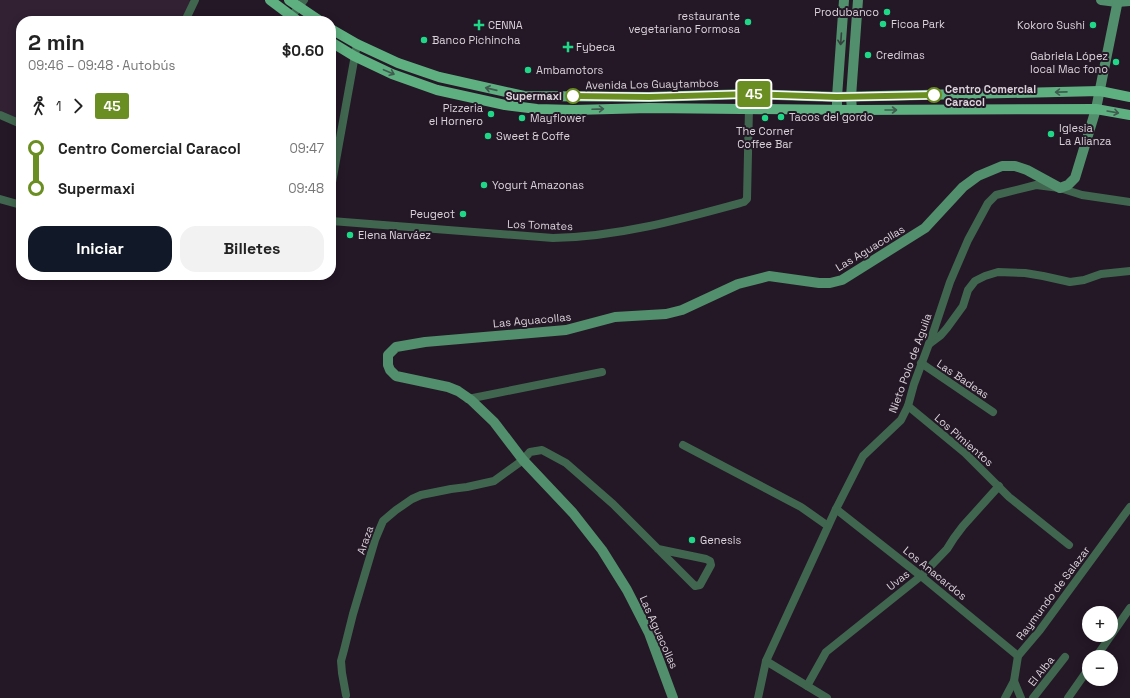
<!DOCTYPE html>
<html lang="es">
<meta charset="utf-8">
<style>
body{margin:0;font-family:"Space Grotesk",sans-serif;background:#f2f2f2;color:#222;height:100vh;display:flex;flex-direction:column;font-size:15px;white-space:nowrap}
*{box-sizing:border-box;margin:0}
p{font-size:13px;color:#767676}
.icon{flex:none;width:22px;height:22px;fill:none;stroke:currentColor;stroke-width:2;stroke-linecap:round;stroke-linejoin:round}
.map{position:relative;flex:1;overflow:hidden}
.drawer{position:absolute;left:16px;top:16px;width:320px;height:264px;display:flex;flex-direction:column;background:#fff;border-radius:16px;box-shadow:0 2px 10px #0003}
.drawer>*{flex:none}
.badge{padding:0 8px;border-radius:3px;font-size:14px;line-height:26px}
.buttons{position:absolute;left:1082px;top:606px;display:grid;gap:8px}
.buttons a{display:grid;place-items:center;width:36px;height:36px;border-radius:50%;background:#fff;box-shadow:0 2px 10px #0003;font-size:20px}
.map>.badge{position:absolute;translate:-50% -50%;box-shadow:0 0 0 2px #fff}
.legs{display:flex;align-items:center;gap:6px;height:44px;padding:0 12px;font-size:13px}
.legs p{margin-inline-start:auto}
.headline{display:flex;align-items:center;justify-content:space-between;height:68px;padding:0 12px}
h1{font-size:22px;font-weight:600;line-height:30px}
.cta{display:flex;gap:8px;margin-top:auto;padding:8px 12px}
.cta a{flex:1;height:46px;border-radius:16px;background:#111827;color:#fff;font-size:16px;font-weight:600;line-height:46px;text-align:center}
.cta a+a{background:#f2f2f2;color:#222}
ul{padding:0 12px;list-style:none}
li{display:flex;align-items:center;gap:14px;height:40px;font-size:15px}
li i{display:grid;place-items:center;width:6px;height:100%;margin:0 5px;background:currentColor}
li i::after{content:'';width:10px;height:10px;margin:-5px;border:3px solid;border-radius:50%;background:#fff}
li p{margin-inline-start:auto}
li:first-child i{background:linear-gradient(#0000 50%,currentColor 0)}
li:last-child i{background:linear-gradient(currentColor 50%,#0000 0)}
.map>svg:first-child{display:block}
.built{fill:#312133}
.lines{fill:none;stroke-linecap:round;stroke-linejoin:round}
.street{stroke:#40664f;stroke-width:8}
.secondary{stroke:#528f6c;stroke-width:10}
.primary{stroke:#5fb081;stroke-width:10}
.oneway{stroke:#34413e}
.oneway2{stroke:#3f5c4f}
.line-1-casing{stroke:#fff;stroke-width:9}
.line-1{stroke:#6b8e23;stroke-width:6}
.poi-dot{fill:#1fd887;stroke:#241726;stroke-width:1.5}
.stop-1-dot{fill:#fff;stroke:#6b8e23;stroke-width:2}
.labels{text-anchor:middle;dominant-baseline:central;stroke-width:4;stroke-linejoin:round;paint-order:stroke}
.poi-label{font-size:11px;fill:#dad2db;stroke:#241726;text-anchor:start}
.street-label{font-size:11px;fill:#dad2db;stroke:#241726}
.stop-label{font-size:11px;font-weight:bold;fill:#dad2db;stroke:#241726;text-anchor:start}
</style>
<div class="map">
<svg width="1130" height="698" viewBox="0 0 1130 698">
<rect width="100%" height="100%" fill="#241726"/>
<path class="built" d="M0 0H189L192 3 182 21H21V121L0 112Z"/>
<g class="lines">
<g class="street">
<path d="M185 21 195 0"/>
<path d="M290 21 291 17 304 0"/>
<path d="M0 115 21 124"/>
<path d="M331 188 357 44"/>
<path d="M0 199 21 205"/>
<path d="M331 221 553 238C618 237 682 219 744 202L747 199 749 108 750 94"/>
<path d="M929 344 941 335 947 328 963 306 968 290 975 281 985 276 998 272 1025 273 1043 276 1070 282 1084 280 1101 274 1130 271"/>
<path d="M921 363 993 412"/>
<path d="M468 399 602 372"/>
<path d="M908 406 965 453 1009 497 1069 545"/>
<path d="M683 445 801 507 828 526"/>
<path d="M836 509 921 576 1018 656"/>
<path d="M1096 657 1130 608"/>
<path d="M766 661 827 698"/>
<path d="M807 686 826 652 921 576 947 549 954 538 963 526 999 486"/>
<path d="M346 695 342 673 341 661 344 650 353 614 375 540 383 521 396 510 412 499 421 495 451 489 467 487 494 481 523 460 530 452 542 450 566 463 613 504 695 586 700 585 711 565 710 561 706 559 658 549"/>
<path d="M758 698 766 661 836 509 863 456 901 420 908 406 914 384 933 333 950 282 968 240 988 203 996 195 1036 185 1060 188 1082 195 1130 202"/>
<path d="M1005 698 1014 681"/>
<path d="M1021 698 1014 681 1018 656 1040 630 1130 507"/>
<path d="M1033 698 1065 657"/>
<path d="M1068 698 1089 668"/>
</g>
<g class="secondary">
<path d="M1101 0 1117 2 1130 1"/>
<path d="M837 110V97L844 0"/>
<path d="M852 110 851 97 858 0"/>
<path d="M673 698 649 633 627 590 602 550 573 513 523 460 494 422 471 400 458 391 448 387 396 376 390 370 388 365V355L396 347 425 342 566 330 615 317 666 314 682 310 738 284 769 276 819 283H830L842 280 925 228 963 187 978 176 1002 166H1015L1027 170 1060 188 1068 185 1075 178 1096 109 1118 0"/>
</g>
<g class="primary">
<path d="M270 0 298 21"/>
<path d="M289 0 320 21"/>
<path d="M331 29 357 44 398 63 439 77 524 96 649 97 750 94 837 97 1100 91 1130 97"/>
<path d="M331 42 354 56 392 74 437 90 505 105 537 109 574 110 649 108 852 110 1096 109 1130 115"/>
</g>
</g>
<defs><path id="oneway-shaft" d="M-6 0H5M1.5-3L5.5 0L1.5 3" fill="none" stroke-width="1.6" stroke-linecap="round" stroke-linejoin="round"/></defs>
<use class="oneway" href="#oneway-shaft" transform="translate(841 39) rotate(94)"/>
<g class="oneway2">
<use href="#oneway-shaft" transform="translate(389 72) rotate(23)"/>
<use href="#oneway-shaft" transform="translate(491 89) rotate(-167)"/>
<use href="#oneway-shaft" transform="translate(1061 92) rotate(179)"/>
<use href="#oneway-shaft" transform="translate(598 109) rotate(-2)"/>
<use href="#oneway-shaft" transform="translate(891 110)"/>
<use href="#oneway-shaft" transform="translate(1113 112) rotate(10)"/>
</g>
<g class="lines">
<defs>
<path id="line-1" d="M573 96 649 97 750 94 837 97 934 95"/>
</defs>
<use href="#line-1" class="line-1-casing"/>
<use href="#line-1" class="line-1"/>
</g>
<g class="poi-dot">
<circle cx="887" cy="12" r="4"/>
<circle cx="748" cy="22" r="4"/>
<circle cx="883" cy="24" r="4"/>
<path d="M477 19h4v4h4v4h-4v4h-4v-4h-4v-4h4z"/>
<circle cx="1093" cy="25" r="4"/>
<circle cx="424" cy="40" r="4"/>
<path d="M566 41h4v4h4v4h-4v4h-4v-4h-4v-4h4z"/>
<circle cx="868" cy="55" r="4"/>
<circle cx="1116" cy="62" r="4"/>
<circle cx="528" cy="70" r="4"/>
<circle cx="491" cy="114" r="4"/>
<circle cx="781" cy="117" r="4"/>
<circle cx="522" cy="118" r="4"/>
<circle cx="765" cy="118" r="4"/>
<circle cx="1051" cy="134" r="4"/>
<circle cx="488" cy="136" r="4"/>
<circle cx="484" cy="185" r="4"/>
<circle cx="463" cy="214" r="4"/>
<circle cx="350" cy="235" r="4"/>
<circle cx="692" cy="540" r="4"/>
</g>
<g class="stop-1-dot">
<circle cx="934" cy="95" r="7"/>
<circle cx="573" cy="96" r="7"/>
</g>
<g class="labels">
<g class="poi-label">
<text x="879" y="12" text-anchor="end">Produbanco</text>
<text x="740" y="16" text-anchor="end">restaurante<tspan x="740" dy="13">vegetariano Formosa</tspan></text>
<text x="891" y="24">Ficoa Park</text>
<text x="488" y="25">CENNA</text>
<text x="1085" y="25" text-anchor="end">Kokoro Sushi</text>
<text x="432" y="40">Banco Pichincha</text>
<text x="576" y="47">Fybeca</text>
<text x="876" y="55">Credimas</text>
<text x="1108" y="56" text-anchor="end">Gabriela López<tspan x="1108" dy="13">local Mac fono</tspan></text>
<text x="536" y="70">Ambamotors</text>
<text x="483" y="108" text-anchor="end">Pizzeria<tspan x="483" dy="13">el Hornero</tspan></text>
<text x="789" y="117">Tacos del gordo</text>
<text x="530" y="118">Mayflower</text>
<text x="1059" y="128">Iglesia<tspan x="1059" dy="13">La Alianza</tspan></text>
<text x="765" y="131" text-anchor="middle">The Corner<tspan x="765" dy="13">Coffee Bar</tspan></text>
<text x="496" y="136">Sweet &amp; Coffe</text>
<text x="492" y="185">Yogurt Amazonas</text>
<text x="455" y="214" text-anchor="end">Peugeot</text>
<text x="358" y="235">Elena Narváez</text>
<text x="700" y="540">Genesis</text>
</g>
<g class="street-label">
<text transform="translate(652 84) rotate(-1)">Avenida Los Guaytambos</text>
<text transform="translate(540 225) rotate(2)">Los Tomates</text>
<text transform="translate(870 248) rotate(-31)">Las Aguacollas</text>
<text transform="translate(532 320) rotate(-5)">Las Aguacollas</text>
<text transform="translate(910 363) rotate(-70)">Nieto Polo de Aguila</text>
<text transform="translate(963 379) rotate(34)">Las Badeas</text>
<text transform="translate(964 440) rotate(41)">Los Pimientos</text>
<text transform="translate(365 540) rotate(-71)">Araza</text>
<text transform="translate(935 573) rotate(39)">Los Anacardos</text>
<text transform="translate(898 580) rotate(-38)">Uvas</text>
<text transform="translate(1053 593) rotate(-53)">Raymundo de Salazar</text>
<text transform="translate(659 632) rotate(66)">Las Aguacollas</text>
<text transform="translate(1041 671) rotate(-52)">El Alba</text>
</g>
<g class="stop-label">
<text x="945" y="89">Centro Comercial<tspan x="945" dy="13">Caracol</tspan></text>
<text x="562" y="96" text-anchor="end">Supermaxi</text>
</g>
</g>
</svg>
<div class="buttons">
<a>+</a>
<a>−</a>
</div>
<b class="badge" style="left:754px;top:94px;background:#6b8e23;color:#fff">45</b>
<section class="drawer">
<div class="headline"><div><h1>2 min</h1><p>09:46 – 09:48 · Autobús</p></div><b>$0.60</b></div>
<div class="legs"><svg class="icon" aria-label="walk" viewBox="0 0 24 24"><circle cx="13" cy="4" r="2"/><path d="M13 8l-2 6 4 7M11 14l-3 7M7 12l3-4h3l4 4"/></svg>1<svg class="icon" aria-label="forward" viewBox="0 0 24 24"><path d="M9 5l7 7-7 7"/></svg><b class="badge" style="background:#6b8e23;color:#fff">45</b></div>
<ul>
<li><i style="color:#6b8e23"></i><b>Centro Comercial Caracol</b><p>09:47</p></li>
<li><i style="color:#6b8e23"></i><b>Supermaxi</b><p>09:48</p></li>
</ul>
<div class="cta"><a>Iniciar</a><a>Billetes</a></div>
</section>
</div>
